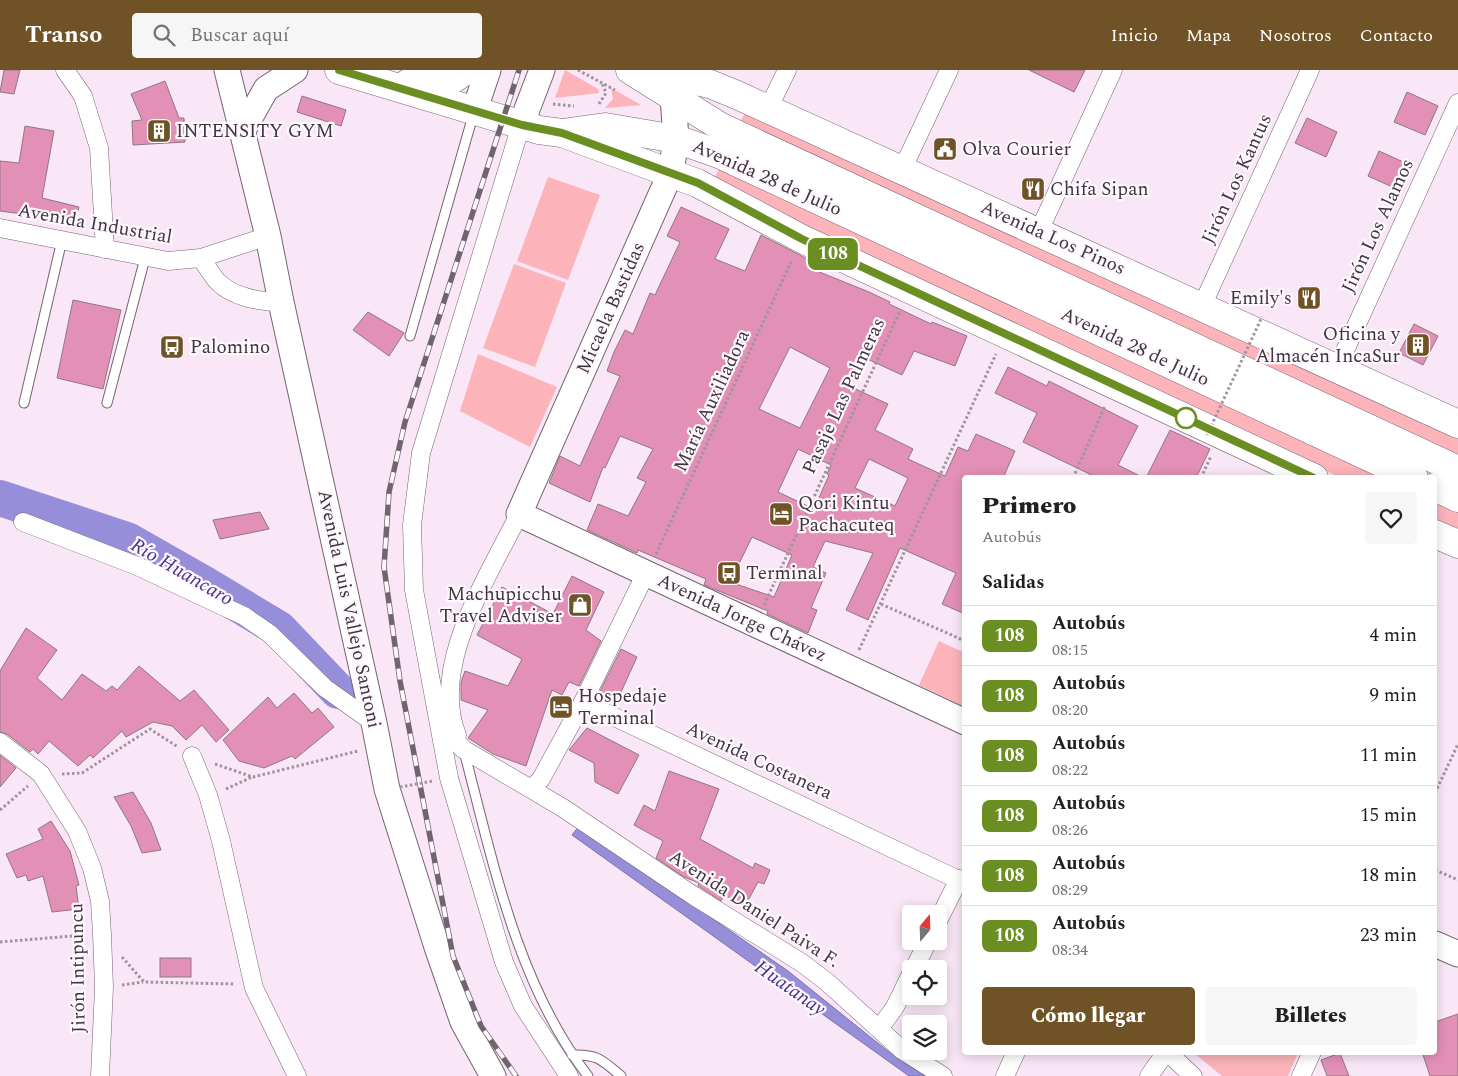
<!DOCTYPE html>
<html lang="es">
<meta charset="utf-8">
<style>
body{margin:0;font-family:Spectral,serif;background:#f6f6f6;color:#202124;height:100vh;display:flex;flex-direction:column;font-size:19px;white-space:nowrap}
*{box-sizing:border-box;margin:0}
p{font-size:16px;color:#757577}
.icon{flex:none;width:28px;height:28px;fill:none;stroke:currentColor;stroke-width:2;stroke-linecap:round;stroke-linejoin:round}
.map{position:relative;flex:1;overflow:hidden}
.sheet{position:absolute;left:962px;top:405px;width:475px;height:580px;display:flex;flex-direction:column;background:#fff;border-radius:5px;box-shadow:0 2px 12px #0003}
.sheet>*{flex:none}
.badge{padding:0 10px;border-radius:8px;font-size:18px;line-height:32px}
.needle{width:32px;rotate:19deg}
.buttons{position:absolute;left:902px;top:835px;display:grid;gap:10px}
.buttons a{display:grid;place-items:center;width:45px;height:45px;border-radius:5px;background:#fff;box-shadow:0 2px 12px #0003;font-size:25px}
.map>.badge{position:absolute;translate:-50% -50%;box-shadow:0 0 0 2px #fff}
h2{padding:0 20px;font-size:19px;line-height:45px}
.round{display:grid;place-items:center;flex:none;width:52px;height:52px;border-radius:5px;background:#f6f6f6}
.headline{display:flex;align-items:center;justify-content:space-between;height:85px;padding:0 20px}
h1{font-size:24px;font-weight:800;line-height:38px}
.action{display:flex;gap:10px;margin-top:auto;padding:10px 20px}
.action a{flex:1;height:58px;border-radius:5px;background:#6f5226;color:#fff;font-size:20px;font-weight:800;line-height:58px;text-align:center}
.action a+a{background:#f6f6f6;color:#202124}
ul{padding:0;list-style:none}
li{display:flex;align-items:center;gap:15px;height:60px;padding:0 20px;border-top:1px solid #e0e0e0}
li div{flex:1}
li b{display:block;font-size:19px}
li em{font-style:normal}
li .badge{min-width:55px;font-weight:700;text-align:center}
header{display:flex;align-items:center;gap:30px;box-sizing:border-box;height:70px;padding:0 25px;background:#6f5226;color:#fff}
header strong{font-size:24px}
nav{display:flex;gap:28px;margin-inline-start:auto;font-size:18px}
.search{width:350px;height:45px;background:#f6f6f6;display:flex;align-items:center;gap:12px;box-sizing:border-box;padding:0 18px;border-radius:5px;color:#757577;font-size:19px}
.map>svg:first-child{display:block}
.green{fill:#fcb3ba}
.water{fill:#968ed9;stroke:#7b74aa}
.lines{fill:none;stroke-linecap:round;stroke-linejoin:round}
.river{stroke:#968ed9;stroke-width:36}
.building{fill:#e390b6;stroke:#8f7881;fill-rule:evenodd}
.lane-casing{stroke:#756472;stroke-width:11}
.street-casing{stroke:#756472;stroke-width:19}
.secondary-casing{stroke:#756472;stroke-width:27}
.primary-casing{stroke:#756472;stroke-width:29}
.highway-casing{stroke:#756472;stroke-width:29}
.path{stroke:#a1939e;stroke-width:3;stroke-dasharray:2.5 2.5;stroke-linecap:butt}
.lane{stroke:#fff;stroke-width:9}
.street{stroke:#fff;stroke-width:18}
.secondary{stroke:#fff;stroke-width:25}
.primary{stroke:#fff;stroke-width:28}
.highway{stroke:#fff;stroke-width:28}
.rail-casing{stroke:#70656e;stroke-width:5.5}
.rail{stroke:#fff7fe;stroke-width:4;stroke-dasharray:11;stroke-linecap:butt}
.path-bridge{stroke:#a1939e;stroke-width:3;stroke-dasharray:2.5 2.5;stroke-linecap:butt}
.line-casing{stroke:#fff;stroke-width:11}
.line{stroke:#6b8e23;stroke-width:8}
.stop-dot{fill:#fff;stroke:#6b8e23;stroke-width:2.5}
.labels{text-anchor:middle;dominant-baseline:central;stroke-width:4.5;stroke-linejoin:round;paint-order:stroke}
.poi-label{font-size:19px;fill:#3d363c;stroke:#fff7fe;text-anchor:start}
.street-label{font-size:19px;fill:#3d363c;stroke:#fff7fe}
.water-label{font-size:20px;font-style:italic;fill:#47348c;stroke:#fff7fe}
</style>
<header>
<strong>Transo</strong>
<div class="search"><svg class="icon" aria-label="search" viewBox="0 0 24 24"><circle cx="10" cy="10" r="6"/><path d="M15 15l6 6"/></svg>Buscar aquí</div>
<nav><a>Inicio</a><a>Mapa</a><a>Nosotros</a><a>Contacto</a></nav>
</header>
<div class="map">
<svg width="1458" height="1006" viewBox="0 0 1458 1006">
<rect width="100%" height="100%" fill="#f9e6f6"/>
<g class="green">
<path d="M565 0 598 19 599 23 555 28Z"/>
<path d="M611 18 641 35 605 38 613 29Z"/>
<path d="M748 38 1458 369V392L738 55Z"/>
<path d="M722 93 1397 407H1339L710 117Z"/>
<path d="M548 107 600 125 568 210 517 191Z"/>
<path d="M514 194 566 213 535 297 483 278Z"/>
<path d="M478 284 557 317 530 377 460 341Z"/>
<path d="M1435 425 1458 436V463L1435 452Z"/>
<path d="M939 571 965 583V637L919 615Z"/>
<path d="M1194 983H1298L1288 1006H1222Z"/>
</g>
<path class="water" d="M579 756 788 901 889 982 925 1006H909L572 765Z"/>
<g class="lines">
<path class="river" d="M0 428 127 470 206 515 279 559 338 621"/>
</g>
<g class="building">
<path d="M4 0H20L14 24 0 22Z"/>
<path d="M1029 0H1085L1074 22Z"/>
<path d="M165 11 179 48H184L185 72 133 75 132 51 142 50 131 24Z"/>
<path d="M1407 22 1438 36 1425 65 1394 52Z"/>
<path d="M302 26 346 40 341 56 297 42Z"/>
<path d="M1307 48 1337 62 1326 87 1295 73Z"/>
<path d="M25 56 54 61 42 128 79 137 75 151 0 141V91L19 93Z"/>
<path d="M1379 81 1410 95 1399 120 1368 106Z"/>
<path d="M681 137 729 159 715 189 745 201 761 165 815 193 812 199 869 222 890 232 889 234 931 254 932 252 967 266 955 296 914 281 902 305 863 287 849 316 888 334 875 360 913 379 908 389 945 406 958 377 968 381 976 364 1015 381 1003 408H965V544L942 534 956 503 900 478 868 550 846 540 873 483 825 471 813 497 826 503 811 538 817 540 808 563 767 544 768 541 704 515 706 509 638 480 637 483 587 460 598 434 628 446 646 412 637 408 653 379 620 366 605 398 603 397 590 432 549 413 560 386 580 396 620 306 607 301 614 282 625 260 633 264 650 223 655 225 680 172 667 166ZM790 277 830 298 800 358 759 339ZM798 379 831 395 827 404 829 405 814 439 778 422ZM869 389 908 408 895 436 855 418ZM752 467 792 485 774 527 730 512Z"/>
<path d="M73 230 121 240 103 319 57 308Z"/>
<path d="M368 242 404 263 389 286 353 260Z"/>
<path d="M1414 254 1438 266 1423 295 1399 283Z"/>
<path d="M1008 297 1047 316 1049 311 1138 356 1118 395 1144 408H1098L1023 372 1037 343 995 323Z"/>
<path d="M1170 360 1210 379 1196 408H1146Z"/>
<path d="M260 442 269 459 220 469 213 450Z"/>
<path d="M572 506 604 522 586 560 601 571 579 616 569 612 562 625 552 620 526 696 493 684 468 668 488 640 461 630V612L465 601 508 616 522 589 477 565 502 517 553 544Z"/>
<path d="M26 558 57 580 37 608 62 630 82 604 106 621 112 616 117 620 139 596 180 631 194 620 229 660 216 672 202 655 186 670 172 656 153 652 126 667 122 661 93 688 90 685 78 696 49 671 38 684 33 679 30 682 7 664 0 662V601Z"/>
<path d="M621 579 637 587 616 633 598 625Z"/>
<path d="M294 623 312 643 318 638 334 657 295 689 292 686 264 698 239 691 223 670 268 627 277 638Z"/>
<path d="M587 658 639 685 618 724 595 712 594 693 569 680Z"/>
<path d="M0 685 16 698 0 717Z"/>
<path d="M669 701 719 719 700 769 753 798 755 793 770 800 764 814 758 812 745 836 724 825 721 831 698 816 699 813 684 807 656 788 663 771 634 755 644 735 655 741Z"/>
<path d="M133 722 151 753 161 780 142 783 131 756 114 727Z"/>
<path d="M51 751 70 781 79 815 76 816 79 839 52 842 43 806 28 811 26 805 17 808 6 784 43 769 38 759Z"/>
<rect x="160" y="888" width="31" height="19"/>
<path d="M1458 944V1006H1430L1422 982H1435V952Z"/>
<path d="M1340 983 1349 1006H1327L1321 990Z"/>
</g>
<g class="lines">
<defs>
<g id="lane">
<path d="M410 266 474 42"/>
<path d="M24 333 62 170"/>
<path d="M107 333 145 188"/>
<path d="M464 681C493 792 517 914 588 1006"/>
<path d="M572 985C598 984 602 990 621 1006"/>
</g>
<g id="street">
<path d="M65 0 83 26 99 78 105 179"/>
<path d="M768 39 787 0"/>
<path d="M521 55 421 383 412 455 414 520 449 708 504 892 523 936 569 1006"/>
<path d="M902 100 949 0"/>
<path d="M0 158 168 191 201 188 268 166"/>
<path d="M1039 161 1113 0"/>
<path d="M201 188C206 195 211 204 217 211 232 227 260 232 281 232"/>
<path d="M1202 236 1310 0"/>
<path d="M1337 298 1458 33"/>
<path d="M23 452 137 496 244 546 270 564 325 618 374 653"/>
<path d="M646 503 583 632 965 813"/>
<path d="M441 648 450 664 463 679 563 738 694 826 802 893 827 912 902 980 943 1006"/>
<path d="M457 665C429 595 489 506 519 444"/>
<path d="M0 672 41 704 77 761 92 798 100 831 102 864 104 917 100 1006"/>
<path d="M192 686 208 725 221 771 254 918 297 1006"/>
<path d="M531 719 541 709 583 632"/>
<path d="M939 849 959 809"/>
<path d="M914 899 928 871"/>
<path d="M879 959 895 937 911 904"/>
<path d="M1167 982 1193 1006"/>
<path d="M1005 1006 1016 982"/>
<path d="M1149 1006 1166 982"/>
<path d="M1301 1006 1312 982"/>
</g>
<g id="secondary">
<path d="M227 0 268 166 281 232 374 653 387 719 437 877 463 952 493 1006"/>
<path d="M673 26 676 69 671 102 519 444 965 652"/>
<path d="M475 39 488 0"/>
<path d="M521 55 542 0"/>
<path d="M243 60 266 19 295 0"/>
<path d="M1435 874 1458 884"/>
</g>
<g id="primary">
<path d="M630 0 721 57 1458 400"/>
<path d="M562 63 605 57 676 69 719 84 1414 408"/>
<path d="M1435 417 1458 428"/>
</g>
<g id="highway">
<path d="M339 0 539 60 562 63 697 113 802 169 1314 408"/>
<path d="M641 0 710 14 737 25 1458 354"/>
<path d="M408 13 453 9 467 0"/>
<path d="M1435 464 1458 474"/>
</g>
</defs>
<use href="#lane" class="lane-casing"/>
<use href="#street" class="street-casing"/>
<use href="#secondary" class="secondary-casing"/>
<use href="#primary" class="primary-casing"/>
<use href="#highway" class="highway-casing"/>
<g class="path">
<path d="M578 0 615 20"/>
<path d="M553 34 574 36"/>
<path d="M599 34 606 23 602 13"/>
<path d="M1073 408 1105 336"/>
<path d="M1201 408 1211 386"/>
<path d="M656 484 792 190"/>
<path d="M881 534 965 571"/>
<path d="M764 535 900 241"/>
<path d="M859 580 996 284"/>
<path d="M215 694 253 707 358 681"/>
<path d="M62 704 82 703 150 659 178 677"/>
<path d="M226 719 252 707"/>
<path d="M1435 723 1458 674"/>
<path d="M0 740 28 716"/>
<path d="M1435 800 1458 810"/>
<path d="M0 872 84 865"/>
<path d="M122 887 144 912 234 914"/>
<path d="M122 915 143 912"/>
</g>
<use href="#lane" class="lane"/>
<use href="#street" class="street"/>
<use href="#secondary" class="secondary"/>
<use href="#primary" class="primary"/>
<use href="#highway" class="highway"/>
<defs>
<path id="rail" d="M516 1006 481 956 453 886 400 611 384 497 389 422 405 352 519 0"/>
</defs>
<use href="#rail" class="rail-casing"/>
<use href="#rail" class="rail"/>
<g class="path-bridge">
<path d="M1207 365 1262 247"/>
<path d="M400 717 433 711"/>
</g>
</g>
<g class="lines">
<defs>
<path id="line" d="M339 0 522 55 562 63 698 113 802 169 1314 408"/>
</defs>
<use href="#line" class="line-casing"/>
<use href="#line" class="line"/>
</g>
<defs>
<symbol id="building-square" viewBox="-11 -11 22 22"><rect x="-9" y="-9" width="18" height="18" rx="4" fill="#6f5226" stroke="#fff7fe"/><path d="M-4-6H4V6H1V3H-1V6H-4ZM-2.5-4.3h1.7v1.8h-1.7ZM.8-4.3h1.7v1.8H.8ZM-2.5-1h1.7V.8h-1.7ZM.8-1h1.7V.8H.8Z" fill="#fff"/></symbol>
<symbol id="civic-square" viewBox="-11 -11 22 22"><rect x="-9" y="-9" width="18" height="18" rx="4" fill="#6f5226" stroke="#fff7fe"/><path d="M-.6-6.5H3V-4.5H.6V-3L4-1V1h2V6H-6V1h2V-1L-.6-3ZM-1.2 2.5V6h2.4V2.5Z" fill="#fff"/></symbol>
<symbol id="restaurant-square" viewBox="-11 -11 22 22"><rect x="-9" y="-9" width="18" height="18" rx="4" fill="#6f5226" stroke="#fff7fe"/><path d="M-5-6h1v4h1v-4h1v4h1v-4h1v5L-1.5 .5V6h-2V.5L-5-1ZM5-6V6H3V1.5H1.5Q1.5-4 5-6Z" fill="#fff"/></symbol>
<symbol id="bus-square" viewBox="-11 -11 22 22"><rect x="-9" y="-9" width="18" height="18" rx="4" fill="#6f5226" stroke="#fff7fe"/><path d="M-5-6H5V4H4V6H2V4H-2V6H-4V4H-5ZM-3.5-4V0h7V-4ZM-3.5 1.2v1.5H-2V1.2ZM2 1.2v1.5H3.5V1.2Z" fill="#fff"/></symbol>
<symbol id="hotel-square" viewBox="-11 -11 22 22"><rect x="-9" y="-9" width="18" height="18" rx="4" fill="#6f5226" stroke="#fff7fe"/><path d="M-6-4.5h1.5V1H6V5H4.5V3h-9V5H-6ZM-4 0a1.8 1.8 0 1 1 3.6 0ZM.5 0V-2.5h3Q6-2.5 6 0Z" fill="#fff"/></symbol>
<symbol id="shop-square" viewBox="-11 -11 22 22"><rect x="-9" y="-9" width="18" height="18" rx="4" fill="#6f5226" stroke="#fff7fe"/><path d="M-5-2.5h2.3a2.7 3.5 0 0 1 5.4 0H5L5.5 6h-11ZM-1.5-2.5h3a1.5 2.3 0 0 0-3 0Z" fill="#fff"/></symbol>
</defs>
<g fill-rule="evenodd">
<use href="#building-square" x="145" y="47" width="28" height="28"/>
<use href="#civic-square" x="931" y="65" width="28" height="28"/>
<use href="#restaurant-square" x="1019" y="105" width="28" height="28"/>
<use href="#restaurant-square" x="1295" y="214" width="28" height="28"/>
<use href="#building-square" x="1404" y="261" width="28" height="28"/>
<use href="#bus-square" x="158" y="263" width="28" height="28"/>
<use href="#hotel-square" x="767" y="430" width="28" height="28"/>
<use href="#bus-square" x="715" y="489" width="28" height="28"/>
<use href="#shop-square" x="566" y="521" width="28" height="28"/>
<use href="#hotel-square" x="547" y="623" width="28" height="28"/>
</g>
<circle class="stop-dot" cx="1186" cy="348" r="10"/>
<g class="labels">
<g class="poi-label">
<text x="176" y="61">INTENSITY GYM</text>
<text x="962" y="79">Olva Courier</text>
<text x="1050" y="119">Chifa Sipan</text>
<text x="1292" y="228" text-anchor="end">Emily's</text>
<text x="1400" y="264" text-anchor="end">Oficina y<tspan x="1400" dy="22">Almacén IncaSur</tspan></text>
<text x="190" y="277">Palomino</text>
<text x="798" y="433">Qori Kintu<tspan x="798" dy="22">Pachacuteq</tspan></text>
<text x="746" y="503">Terminal</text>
<text x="562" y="524" text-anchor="end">Machupicchu<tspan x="562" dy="22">Travel Adviser</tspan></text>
<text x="578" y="626">Hospedaje<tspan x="578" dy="22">Terminal</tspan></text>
</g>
<g class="street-label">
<text transform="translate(767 108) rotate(24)">Avenida 28 de Julio</text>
<text transform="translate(1237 109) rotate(-65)">Jirón Los Kantus</text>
<text transform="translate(95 154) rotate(10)">Avenida Industrial</text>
<text transform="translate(1378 156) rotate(-65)">Jirón Los Alamos</text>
<text transform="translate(1053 168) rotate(24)">Avenida Los Pinos</text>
<text transform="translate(611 238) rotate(-66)">Micaela Bastidas</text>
<text transform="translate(1135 277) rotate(25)">Avenida 28 de Julio</text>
<text transform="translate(844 326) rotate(-65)">Pasaje Las Palmeras</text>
<text transform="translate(712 331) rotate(-65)">María Auxiliadora</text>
<text transform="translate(349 539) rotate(78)">Avenida Luis Vallejo Santoni</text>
<text transform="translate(742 548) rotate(25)">Avenida Jorge Chávez</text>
<text transform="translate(759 691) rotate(25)">Avenida Costanera</text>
<text transform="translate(754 839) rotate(33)">Avenida Daniel Paiva F.</text>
<text transform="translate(78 898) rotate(-91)">Jirón Intipuncu</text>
</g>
<g class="water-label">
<text transform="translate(182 502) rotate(30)">Río Huancaro</text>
<text transform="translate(790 918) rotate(35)">Huatanay</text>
</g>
</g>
</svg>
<div class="buttons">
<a><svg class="needle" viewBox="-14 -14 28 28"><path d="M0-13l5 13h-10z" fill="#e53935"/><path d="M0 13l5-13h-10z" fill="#757577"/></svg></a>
<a><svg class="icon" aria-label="locate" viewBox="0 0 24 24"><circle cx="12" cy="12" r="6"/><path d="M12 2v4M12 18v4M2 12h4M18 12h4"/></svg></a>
<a><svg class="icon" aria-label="layers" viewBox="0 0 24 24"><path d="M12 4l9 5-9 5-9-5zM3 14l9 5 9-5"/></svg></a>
</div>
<b class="badge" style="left:833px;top:184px;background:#6b8e23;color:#fff">108</b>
<section class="sheet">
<div class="headline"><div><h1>Primero</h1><p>Autobús</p></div><a class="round"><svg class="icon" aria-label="heart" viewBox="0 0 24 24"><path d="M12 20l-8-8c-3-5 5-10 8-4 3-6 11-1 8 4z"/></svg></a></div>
<h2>Salidas</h2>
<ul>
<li><span class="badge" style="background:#6b8e23;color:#fff">108</span><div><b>Autobús</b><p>08:15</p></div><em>4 min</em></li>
<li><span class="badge" style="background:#6b8e23;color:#fff">108</span><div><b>Autobús</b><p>08:20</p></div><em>9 min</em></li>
<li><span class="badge" style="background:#6b8e23;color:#fff">108</span><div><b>Autobús</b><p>08:22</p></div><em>11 min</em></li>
<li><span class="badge" style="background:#6b8e23;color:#fff">108</span><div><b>Autobús</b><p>08:26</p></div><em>15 min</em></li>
<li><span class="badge" style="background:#6b8e23;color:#fff">108</span><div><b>Autobús</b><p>08:29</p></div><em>18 min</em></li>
<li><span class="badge" style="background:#6b8e23;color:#fff">108</span><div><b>Autobús</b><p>08:34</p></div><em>23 min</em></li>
</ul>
<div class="action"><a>Cómo llegar</a><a>Billetes</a></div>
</section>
</div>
